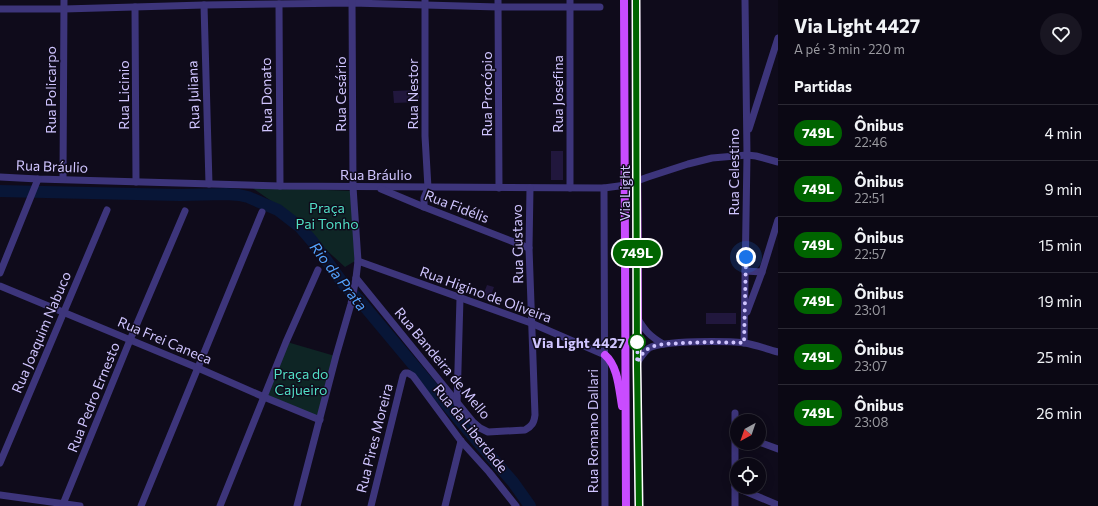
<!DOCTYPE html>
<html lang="pt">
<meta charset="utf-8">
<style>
body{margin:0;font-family:Commissioner,sans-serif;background:#191622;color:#f1f3f6;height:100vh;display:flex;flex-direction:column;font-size:15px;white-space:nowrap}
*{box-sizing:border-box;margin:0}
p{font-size:13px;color:#9a9aa0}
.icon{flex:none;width:22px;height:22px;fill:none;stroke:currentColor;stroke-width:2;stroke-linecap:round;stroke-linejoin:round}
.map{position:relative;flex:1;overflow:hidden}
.side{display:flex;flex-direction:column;background:#0b0814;width:320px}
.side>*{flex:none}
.badge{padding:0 8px;border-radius:13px;font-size:14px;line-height:26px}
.needle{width:26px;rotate:220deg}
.buttons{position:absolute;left:730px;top:414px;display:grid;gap:8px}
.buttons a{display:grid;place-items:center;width:36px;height:36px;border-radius:50%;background:#0b0814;box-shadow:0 2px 10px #0003,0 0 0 1px #2b2934;font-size:20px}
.you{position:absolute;width:20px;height:20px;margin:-10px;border:3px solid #fff;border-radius:50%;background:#1a73e8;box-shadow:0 0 0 6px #1a73e833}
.map>.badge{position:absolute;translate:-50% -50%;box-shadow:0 0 0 2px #fff}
h2{padding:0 16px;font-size:15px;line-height:36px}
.round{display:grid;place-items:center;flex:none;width:42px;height:42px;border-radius:21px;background:#191622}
.overview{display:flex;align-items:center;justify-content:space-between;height:68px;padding:0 16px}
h1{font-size:19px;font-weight:700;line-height:30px}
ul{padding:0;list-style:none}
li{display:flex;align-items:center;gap:12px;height:56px;padding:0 16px;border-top:1px solid #2b2934}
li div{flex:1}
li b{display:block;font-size:15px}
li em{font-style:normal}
li .badge{min-width:44px;font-weight:700;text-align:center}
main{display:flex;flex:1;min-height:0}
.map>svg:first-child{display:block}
.green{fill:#0e2525}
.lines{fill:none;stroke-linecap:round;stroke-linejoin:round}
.river{stroke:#081637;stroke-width:12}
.building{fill:#21173d}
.minor{stroke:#3d357b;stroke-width:7}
.major{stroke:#c94cff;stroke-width:8}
.line-casing{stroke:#fff;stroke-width:9}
.line{stroke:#006400;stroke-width:6}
.walk{stroke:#d0c5ff;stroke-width:4;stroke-dasharray:0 7.2}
.stop-dot{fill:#fff;stroke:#006400;stroke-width:2}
.labels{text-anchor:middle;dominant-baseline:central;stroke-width:3;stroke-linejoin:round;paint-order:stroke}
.street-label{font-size:14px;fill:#d0c5ff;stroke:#0f0b1b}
.park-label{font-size:14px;fill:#51dfc6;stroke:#0f0b1b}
.stop-label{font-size:14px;font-weight:bold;fill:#d0c5ff;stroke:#0f0b1b;text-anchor:end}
.water-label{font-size:15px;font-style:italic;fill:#53a3ff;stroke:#0f0b1b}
</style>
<main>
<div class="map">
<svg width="778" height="506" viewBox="0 0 778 506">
<rect width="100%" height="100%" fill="#0f0b1b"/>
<g class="green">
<path d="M251 187 351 191 355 261 345 267 322 246 303 226 287 212Z"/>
<path d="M287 342 335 356 319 418 265 396Z"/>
</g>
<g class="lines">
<path class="river" d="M0 191 180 195 226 194 239 195 248 197 278 210 300 227 313 242 345 286 360 301 472 435 513 482 530 506"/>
</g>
<g class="building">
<path d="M419 90V102L394 103 393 91Z"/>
<rect x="551" y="151" width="12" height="29"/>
<path d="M487 285 494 287 489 301 482 298Z"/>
<rect x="706" y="313" width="30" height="11"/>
</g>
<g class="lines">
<g class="minor">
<path d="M498 0 499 188"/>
<path d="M570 0V188"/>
<path d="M279 4 280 186"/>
<path d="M204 5 209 184"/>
<path d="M135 7 136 182"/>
<path d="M0 9H64L204 5 352 3 498 7H600"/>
<path d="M749 129 778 38"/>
<path d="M0 177 38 179 280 186 604 188 626 185 648 177 688 164 712 158 747 155 756 156 778 162"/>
<path d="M63 179 64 0"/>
<path d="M604 188 605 506"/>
<path d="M381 189 424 207 529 248"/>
<path d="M424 207V198L428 188 425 136V0"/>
<path d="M358 261 531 323 605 355"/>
<path d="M745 271 762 272"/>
<path d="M0 273 38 179"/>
<path d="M356 278 473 422 480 428 488 432 525 430C532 426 534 423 535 415L529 248 530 188"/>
<path d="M0 286 198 368 264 397 320 420"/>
<path d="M747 312 762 272 778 220"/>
<path d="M638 319C646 332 650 336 663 344"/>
<path d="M744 343 747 155 745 0"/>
<path d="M637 363C641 357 644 352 649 348 664 340 727 341 745 343 756 345 767 349 778 352"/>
<path d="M457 403 460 298"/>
<path d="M735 413V506"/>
<path d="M759 442 778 449"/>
<path d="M0 463 107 210"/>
<path d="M735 487 778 505"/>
<path d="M0 495 80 506"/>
<path d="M63 504 130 340 185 211"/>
<path d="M141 506 262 212"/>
<path d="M220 506 286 342 318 270"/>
<path d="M297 506 336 356 351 304 356 278 358 261 353 187 352 0"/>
<path d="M371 506 403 376 405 373H408L413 376 461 441 489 472 516 506"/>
<path d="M445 506 461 441"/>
</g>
<g class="major">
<path d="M624 0 626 506"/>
<path d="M636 0 638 319 637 367 639 506"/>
<path d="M605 355C618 366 619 389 622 406"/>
</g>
</g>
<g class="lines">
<defs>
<path id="line" d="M636 0 637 367 639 506"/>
</defs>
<use href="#line" class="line-casing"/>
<use href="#line" class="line"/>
<path class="walk" d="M637 342 638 340 637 363C640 357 643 352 649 348 659 343 671 344 682 343 703 342 724 342 744 343L746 257"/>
</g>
<circle class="stop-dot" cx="637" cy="342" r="8"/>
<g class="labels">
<g class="street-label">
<text transform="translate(50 90) rotate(-90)">Rua Policarpo</text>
<text transform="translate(340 94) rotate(-90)">Rua Cesário</text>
<text transform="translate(412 94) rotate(-90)">Rua Nestor</text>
<text transform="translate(486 94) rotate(-90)">Rua Procópio</text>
<text transform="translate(557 94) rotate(-90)">Rua Josefina</text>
<text transform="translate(123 95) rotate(-90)">Rua Licinio</text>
<text transform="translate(193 95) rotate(-92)">Rua Juliana</text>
<text transform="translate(266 95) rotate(-91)">Rua Donato</text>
<text transform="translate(52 166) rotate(2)">Rua Bráulio</text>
<text transform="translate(733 172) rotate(-90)">Rua Celestino</text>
<text x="376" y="174">Rua Bráulio</text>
<text transform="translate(624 193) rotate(-90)">Via Light</text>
<text transform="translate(457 206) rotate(21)">Rua Fidélis</text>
<text transform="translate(517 244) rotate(-91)">Rua Gustavo</text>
<text transform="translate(486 294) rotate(20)">Rua Higino de Oliveira</text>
<text transform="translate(41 332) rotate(-67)">Rua Joaquim Nabuco</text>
<text transform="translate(165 340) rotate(23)">Rua Frei Caneca</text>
<text transform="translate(443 363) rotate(50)">Rua Bandeira de Mello</text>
<text transform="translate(93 397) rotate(-68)">Rua Pedro Ernesto</text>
<text transform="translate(471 428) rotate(51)">Rua da Liberdade</text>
<text transform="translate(592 431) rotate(-90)">Rua Romano Dallari</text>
<text transform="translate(374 438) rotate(-76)">Rua Pires Moreira</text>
</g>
<g class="park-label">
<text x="327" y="207">Praça<tspan x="327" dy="16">Pai Tonho</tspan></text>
<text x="301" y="373">Praça do<tspan x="301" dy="16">Cajueiro</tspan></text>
</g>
<g class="stop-label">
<text x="625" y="342">Via Light 4427</text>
</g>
<g class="water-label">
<text transform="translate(339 276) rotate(52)">Rio da Prata</text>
</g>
</g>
</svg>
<div class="buttons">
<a><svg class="needle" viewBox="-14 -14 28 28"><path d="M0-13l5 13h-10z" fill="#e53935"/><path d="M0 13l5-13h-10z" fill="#9a9aa0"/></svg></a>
<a><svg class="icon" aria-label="locate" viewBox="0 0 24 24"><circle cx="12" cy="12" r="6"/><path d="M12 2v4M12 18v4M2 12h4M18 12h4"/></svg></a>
</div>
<div class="you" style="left:746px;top:257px"></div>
<b class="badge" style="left:637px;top:253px;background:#006400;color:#fff">749L</b>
</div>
<section class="side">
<div class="overview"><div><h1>Via Light 4427</h1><p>A pé · 3 min · 220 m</p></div><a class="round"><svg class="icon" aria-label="heart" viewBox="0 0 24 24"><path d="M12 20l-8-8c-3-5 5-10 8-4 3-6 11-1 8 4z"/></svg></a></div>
<h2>Partidas</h2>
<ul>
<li><span class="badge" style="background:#006400;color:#fff">749L</span><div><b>Ônibus</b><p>22:46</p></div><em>4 min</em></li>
<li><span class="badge" style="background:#006400;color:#fff">749L</span><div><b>Ônibus</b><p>22:51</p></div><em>9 min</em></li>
<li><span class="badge" style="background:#006400;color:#fff">749L</span><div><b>Ônibus</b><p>22:57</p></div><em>15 min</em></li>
<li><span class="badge" style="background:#006400;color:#fff">749L</span><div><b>Ônibus</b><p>23:01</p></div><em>19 min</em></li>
<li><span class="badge" style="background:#006400;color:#fff">749L</span><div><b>Ônibus</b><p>23:07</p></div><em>25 min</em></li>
<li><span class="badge" style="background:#006400;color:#fff">749L</span><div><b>Ônibus</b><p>23:08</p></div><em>26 min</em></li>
</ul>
</section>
</main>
